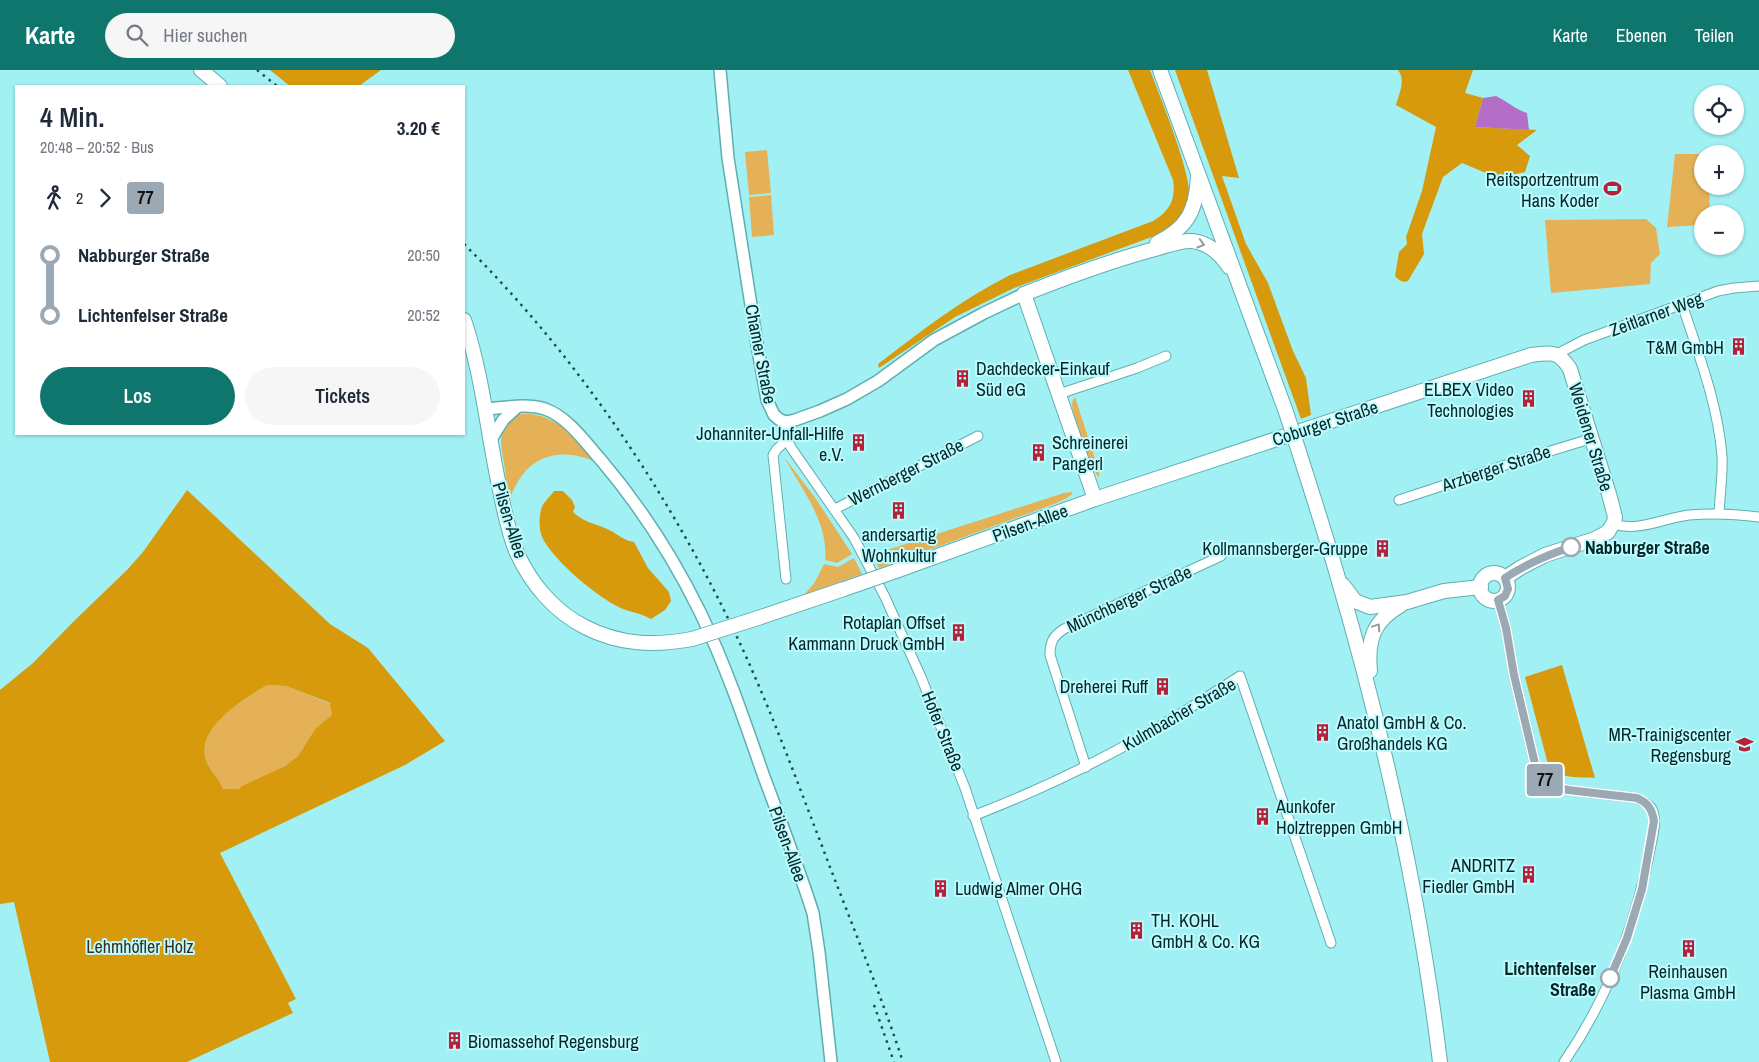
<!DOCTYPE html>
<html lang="de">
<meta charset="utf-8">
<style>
body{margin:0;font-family:"Archivo Narrow",sans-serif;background:#f6f6f7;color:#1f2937;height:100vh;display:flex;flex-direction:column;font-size:19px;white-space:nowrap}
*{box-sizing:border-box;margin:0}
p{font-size:16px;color:#747a83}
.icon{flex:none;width:28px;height:28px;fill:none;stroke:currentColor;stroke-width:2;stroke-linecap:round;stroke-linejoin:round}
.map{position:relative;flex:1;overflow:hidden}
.side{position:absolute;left:15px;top:15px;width:450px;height:350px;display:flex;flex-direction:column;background:#fff;border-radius:0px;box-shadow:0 1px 4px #0004}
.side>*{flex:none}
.badge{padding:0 10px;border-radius:4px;font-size:18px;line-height:32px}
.controls{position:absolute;left:1694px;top:15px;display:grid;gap:10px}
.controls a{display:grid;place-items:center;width:50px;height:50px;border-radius:50%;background:#fff;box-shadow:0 1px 4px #0004;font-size:25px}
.map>.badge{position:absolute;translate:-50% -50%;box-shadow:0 0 0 2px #fff}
.legs{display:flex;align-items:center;gap:8px;height:55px;padding:0 25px;font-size:16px}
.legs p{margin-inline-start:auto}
.headline{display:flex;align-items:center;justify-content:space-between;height:85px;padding:0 25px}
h1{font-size:28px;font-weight:600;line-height:38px}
.button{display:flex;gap:10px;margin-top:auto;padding:10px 25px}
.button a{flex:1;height:58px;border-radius:30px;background:#0f766e;color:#fff;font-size:20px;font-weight:600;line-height:58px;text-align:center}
.button a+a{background:#f6f6f7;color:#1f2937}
ul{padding:0 25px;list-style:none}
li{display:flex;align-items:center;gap:18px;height:60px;font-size:19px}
li i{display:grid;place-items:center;width:8px;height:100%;margin:0 6px;background:currentColor}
li i::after{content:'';width:12px;height:12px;margin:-6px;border:4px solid;border-radius:50%;background:#fff}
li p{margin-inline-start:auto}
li:first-child i{background:linear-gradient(#0000 50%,currentColor 0)}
li:last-child i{background:linear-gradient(currentColor 50%,#0000 0)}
header{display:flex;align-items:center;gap:30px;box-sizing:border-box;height:70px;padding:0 25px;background:#0f766e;color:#fff}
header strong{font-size:24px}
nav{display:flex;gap:28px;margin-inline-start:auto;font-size:18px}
.search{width:350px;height:45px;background:#f6f6f7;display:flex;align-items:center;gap:12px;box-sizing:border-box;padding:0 18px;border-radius:28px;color:#747a83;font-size:19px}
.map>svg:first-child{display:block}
.green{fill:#e5b157}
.forest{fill:#d89a0d;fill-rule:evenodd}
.water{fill:#b46ec8}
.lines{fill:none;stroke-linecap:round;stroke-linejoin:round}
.minor-casing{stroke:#5faeb2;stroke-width:11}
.tertiary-casing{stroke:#5faeb2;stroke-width:14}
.primary-casing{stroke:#5faeb2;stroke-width:16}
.trunk-casing{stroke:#5faeb2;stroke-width:16}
.minor{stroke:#fff;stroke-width:9}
.tertiary{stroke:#fff;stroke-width:11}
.primary{stroke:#fff;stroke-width:14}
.trunk{stroke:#fff;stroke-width:14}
.rail{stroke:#204b4d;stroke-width:2.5;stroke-dasharray:2.5 5;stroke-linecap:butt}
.primary-bridge-casing{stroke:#5faeb2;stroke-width:16;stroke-linecap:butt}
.trunk-bridge-casing{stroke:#5faeb2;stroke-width:16;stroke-linecap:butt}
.primary-bridge{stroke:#fff;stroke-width:14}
.trunk-bridge{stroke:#fff;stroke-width:14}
.oneway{stroke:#8e9e9e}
.line-1-casing{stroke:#fff;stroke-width:11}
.line-1{stroke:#9ba9b4;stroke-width:8}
.stop-1-dot{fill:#fff;stroke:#9ba9b4;stroke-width:2.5}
.labels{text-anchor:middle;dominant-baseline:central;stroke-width:4;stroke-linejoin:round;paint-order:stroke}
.poi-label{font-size:18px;fill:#032728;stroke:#bdfbfe;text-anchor:end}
.street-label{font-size:18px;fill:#032728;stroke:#bdfbfe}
.stop-label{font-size:18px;font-weight:bold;fill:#032728;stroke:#bdfbfe;text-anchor:start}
.park-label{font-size:18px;fill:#3b2f1c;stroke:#bdfbfe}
</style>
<header>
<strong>Karte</strong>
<div class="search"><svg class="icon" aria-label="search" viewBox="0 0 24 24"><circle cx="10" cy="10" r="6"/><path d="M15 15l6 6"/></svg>Hier suchen</div>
<nav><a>Karte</a><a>Ebenen</a><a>Teilen</a></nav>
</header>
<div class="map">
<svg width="1759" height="992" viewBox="0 0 1759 992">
<rect width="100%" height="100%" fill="#a1f1f4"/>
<g class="green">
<path d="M767 80 771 123 749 125 745 82Z"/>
<path d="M1675 84H1708H1702V116H1709L1710 144H1702V155L1667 157Z"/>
<path d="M771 125 774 165 752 167 749 127Z"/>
<path d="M1646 149 1656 158 1660 184 1651 193 1650 214 1551 223 1545 150Z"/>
<path d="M1075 327 1099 401V408C1091 397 1072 347 1072 334 1073 330 1073 330 1075 327Z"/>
<path d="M519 344C555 341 575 368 597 393 570 378 535 382 519 410 513 419 509 429 510 439 507 426 507 413 505 400 503 382 495 365 510 351 513 348 515 346 519 344Z"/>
<path d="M784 387 816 429 852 484 837 493 825 490C829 453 801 418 784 387Z"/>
<path d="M1072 422V424L1067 428 1054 434 879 498 875 489 878 484 884 481 1064 423Z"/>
<path d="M854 488 862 504 804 525 815 512 824 494 838 497Z"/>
<path d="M267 615 286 616 331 634 333 645 315 659 298 686 285 696 239 719H223C219 707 206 698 205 685 201 654 246 628 267 615Z"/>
</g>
<g class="forest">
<path d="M270 0H381L359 16H290Z"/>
<path d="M1128 0H1150C1159 24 1194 109 1189 129 1185 147 1173 157 1157 165L1014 218 955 247 879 298 878 294C920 262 962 229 1010 205L1153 151C1170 141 1176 129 1173 110Z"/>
<path d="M1175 0H1207L1239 108 1222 106 1246 174 1268 213 1293 281 1306 308 1311 345 1301 349Z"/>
<path d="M1398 0H1473L1465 23 1483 28 1475 57 1537 60 1517 75 1530 86 1525 102 1498 108 1462 93 1443 107 1422 164 1424 184 1408 211C1402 213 1399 210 1395 206L1399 182 1407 174 1406 167 1422 121 1436 57 1396 35C1399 24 1406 10 1398 0Z"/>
<path d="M187 420 330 554 368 578 445 671 405 695 220 783 296 929 288 933 293 943 187 992H50L14 832 0 834V620L33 593 74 551 127 500 143 482ZM267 615 286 616 330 633 332 645 315 659 298 686 285 696 242 716 239 719H223C219 707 206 698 205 685 200 655 246 628 267 615Z"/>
<path d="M554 421H563L572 430 575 437 573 442C588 455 594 452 609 460 618 464 624 471 634 472L648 498 669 522 671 531 665 540 651 549C639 542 626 542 615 535 594 524 552 489 542 467 539 459 539 448 541 440 542 433 550 427 554 421Z"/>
<path d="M1562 595 1595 708C1579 707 1562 709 1549 698L1525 607Z"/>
</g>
<path class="water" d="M1496 26C1508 32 1515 39 1527 43L1529 60 1475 57 1483 28Z"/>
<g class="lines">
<defs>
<g id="minor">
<path d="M1682 234C1698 283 1718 334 1722 386 1723 404 1720 424 1719 443"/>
<path d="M1557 284 1584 270 1718 221 1734 218 1759 216"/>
<path d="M1059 324 1137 298 1166 286"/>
<path d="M786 352 787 370 792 379 854 468 885 527 921 607 965 718 1056 992"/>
<path d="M1399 430 1521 390 1593 368"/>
<path d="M835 439 978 366"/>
<path d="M1613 454C1639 462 1664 448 1689 445 1713 443 1735 444 1759 447"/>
<path d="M786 509 773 385 777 379 787 370"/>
<path d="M1498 530 1506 558 1514 605 1536 698 1544 709 1556 717 1568 720 1637 728C1642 731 1649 734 1652 739 1658 752 1651 772 1649 785 1634 858 1607 930 1564 992"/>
<path d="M1086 697 1050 585C1050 572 1053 566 1064 559L1221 486"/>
<path d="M973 746C1030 724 1086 698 1139 668 1174 649 1207 627 1240 606L1331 873"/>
</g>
<g id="tertiary">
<path d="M720 0 728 88 758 280 767 330 774 345 780 350 786 352 795 350 820 341 847 329 878 311 934 270 984 243 1024 224"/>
<path d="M485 339C503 338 526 333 545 339 568 347 585 372 601 390 640 436 673 487 700 542 725 594 744 649 763 704 780 750 798 796 813 843L819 882 831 992"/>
<path d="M490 371 503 350 517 337"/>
</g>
<g id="primary">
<path d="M201 0 220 16"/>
<path d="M1024 224 1095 429"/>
<path d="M464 250C483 306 488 367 501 425 505 444 509 465 517 483 531 514 555 542 585 557 620 575 654 576 692 569"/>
<path d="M896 501 1095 429 1531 285C1551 282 1559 281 1570 299L1609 424 1615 447 1614 452 1608 462 1595 469 1545 485 1520 498 1505 508"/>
<circle cx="1494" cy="517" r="14"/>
<path d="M758 548 844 519"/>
</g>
<g id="trunk">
<path d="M1160 0 1286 342"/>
<path d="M1157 173C1188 157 1196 141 1198 107"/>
<path d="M1024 224C1067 207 1110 191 1155 179 1167 176 1180 170 1192 171 1209 173 1220 183 1229 197"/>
<path d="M1300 385C1313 426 1326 466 1338 508 1384 666 1420 829 1440 992"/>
<path d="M1343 515 1355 531 1370 537 1407 532 1444 521 1481 517"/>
<path d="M1370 601C1367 570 1373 551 1401 535"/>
</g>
</defs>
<use href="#minor" class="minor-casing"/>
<use href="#tertiary" class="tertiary-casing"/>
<use href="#primary" class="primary-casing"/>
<use href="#trunk" class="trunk-casing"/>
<use href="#minor" class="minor"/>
<use href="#tertiary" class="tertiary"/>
<use href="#primary" class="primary"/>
<use href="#trunk" class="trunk"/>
<g class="rail">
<path d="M257 0 277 16"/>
<path d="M464 174C577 286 669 423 737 567 769 635 795 706 822 776 849 848 879 919 903 992"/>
<path d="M874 935 894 992"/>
</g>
<defs>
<g id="primary-bridge">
<path d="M844 519 896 501"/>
<path d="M692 569 758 548"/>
</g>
<path id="trunk-bridge" d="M1286 342 1300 385"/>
</defs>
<use href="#primary-bridge" class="primary-bridge-casing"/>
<use href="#trunk-bridge" class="trunk-bridge-casing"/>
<use href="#primary-bridge" class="primary-bridge"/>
<use href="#trunk-bridge" class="trunk-bridge"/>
</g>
<defs><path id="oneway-chevron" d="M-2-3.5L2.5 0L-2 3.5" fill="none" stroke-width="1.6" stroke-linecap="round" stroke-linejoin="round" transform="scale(1.25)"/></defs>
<g class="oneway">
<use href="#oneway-chevron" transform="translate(1201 174) rotate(16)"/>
<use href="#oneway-chevron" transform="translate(1377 557) rotate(-56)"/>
</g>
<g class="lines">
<defs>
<path id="line-1" d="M1571 477C1547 485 1526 494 1505 508L1508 519 1505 526 1498 530 1506 558 1514 605 1536 698 1544 709 1556 717 1568 720 1637 728C1648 733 1652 739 1654 751L1642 819 1627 868 1610 908"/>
</defs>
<use href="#line-1" class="line-1-casing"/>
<use href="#line-1" class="line-1"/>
</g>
<defs>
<symbol id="stadium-bare" viewBox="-9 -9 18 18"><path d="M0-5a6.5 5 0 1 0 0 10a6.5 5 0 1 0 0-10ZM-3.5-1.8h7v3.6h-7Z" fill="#b42239" stroke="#bdfbfe" stroke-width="2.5" paint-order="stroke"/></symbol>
<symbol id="building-bare" viewBox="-9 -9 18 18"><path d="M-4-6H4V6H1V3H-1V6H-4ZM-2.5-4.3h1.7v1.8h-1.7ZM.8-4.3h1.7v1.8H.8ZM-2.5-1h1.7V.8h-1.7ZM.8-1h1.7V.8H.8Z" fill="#b42239" stroke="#bdfbfe" stroke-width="2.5" paint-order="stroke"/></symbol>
<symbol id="school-bare" viewBox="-9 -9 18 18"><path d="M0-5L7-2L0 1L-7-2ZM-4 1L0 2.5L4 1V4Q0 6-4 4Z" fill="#b42239" stroke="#bdfbfe" stroke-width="2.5" paint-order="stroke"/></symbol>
</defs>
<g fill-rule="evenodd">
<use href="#stadium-bare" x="1600" y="106" width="25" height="25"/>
<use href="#building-bare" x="1726" y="264" width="25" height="25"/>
<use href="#building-bare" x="950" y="296" width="25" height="25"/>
<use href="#building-bare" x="1516" y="316" width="25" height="25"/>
<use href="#building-bare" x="846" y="360" width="25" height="25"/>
<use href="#building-bare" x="1026" y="370" width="25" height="25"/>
<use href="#building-bare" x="886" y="428" width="25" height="25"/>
<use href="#building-bare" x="1370" y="466" width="25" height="25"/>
<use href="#building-bare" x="946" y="550" width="25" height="25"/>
<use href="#building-bare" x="1150" y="604" width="25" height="25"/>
<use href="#building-bare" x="1310" y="650" width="25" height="25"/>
<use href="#school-bare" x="1732" y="662" width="25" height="25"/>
<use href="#building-bare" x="1250" y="734" width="25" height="25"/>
<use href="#building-bare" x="1516" y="792" width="25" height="25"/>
<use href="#building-bare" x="928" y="806" width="25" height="25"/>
<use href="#building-bare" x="1124" y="848" width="25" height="25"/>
<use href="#building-bare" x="1676" y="866" width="25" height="25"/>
<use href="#building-bare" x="442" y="958" width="25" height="25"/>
</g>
<g class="stop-1-dot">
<circle cx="1571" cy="477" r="9"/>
<circle cx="1610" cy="908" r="9"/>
</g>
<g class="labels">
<g class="poi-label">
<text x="1599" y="109">Reitsportzentrum<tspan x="1599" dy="21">Hans Koder</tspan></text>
<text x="1724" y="277">T&amp;M GmbH</text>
<text x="976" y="298" text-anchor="start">Dachdecker-Einkauf<tspan x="976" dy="21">Süd eG</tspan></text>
<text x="1514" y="319">ELBEX Video<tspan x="1514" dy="21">Technologies</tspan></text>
<text x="844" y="363">Johanniter-Unfall-Hilfe<tspan x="844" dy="21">e.V.</tspan></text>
<text x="1052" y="372" text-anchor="start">Schreinerei<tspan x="1052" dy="21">Pangerl</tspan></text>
<text x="899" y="464" text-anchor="middle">andersartig<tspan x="899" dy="21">Wohnkultur</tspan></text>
<text x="1368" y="478">Kollmannsberger-Gruppe</text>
<text x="945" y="552">Rotaplan Offset<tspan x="945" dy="21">Kammann Druck GmbH</tspan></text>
<text x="1148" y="616">Dreherei Ruff</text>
<text x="1337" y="652" text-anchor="start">Anatol GmbH &amp; Co.<tspan x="1337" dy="21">Großhandels KG</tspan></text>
<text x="1731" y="664">MR-Trainigscenter<tspan x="1731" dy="21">Regensburg</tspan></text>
<text x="1276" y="736" text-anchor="start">Aunkofer<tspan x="1276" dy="21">Holztreppen GmbH</tspan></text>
<text x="1515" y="795">ANDRITZ<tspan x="1515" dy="21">Fiedler GmbH</tspan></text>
<text x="955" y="818" text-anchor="start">Ludwig Almer OHG</text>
<text x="1151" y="850" text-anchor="start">TH. KOHL<tspan x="1151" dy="21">GmbH &amp; Co. KG</tspan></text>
<text x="1688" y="901" text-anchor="middle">Reinhausen<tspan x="1688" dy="21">Plasma GmbH</tspan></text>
<text x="468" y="971" text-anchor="start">Biomassehof Regensburg</text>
</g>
<g class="street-label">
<text transform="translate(1656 244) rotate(-20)">Zeitlarner Weg</text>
<text transform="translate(761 284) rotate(79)">Chamer Straße</text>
<text transform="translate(1325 353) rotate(-18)">Coburger Straße</text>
<text transform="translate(1591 367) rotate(73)">Weidener Straße</text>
<text transform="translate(1496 398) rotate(-18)">Arzberger Straße</text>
<text transform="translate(906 402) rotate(-27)">Wernberger Straße</text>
<text transform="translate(510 450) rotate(73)">Pilsen-Allee</text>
<text transform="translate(1030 453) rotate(-20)">Pilsen-Allee</text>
<text transform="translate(1129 529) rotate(-25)">Münchberger Straße</text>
<text transform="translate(1179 644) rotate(-30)">Kulmbacher Straße</text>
<text transform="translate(943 661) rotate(68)">Hofer Straße</text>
<text transform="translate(788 774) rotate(70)">Pilsen-Allee</text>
</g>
<g class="stop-label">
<text x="1585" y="477">Nabburger Straße</text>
<text x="1596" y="898" text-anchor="end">Lichtenfelser<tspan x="1596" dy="21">Straße</tspan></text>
</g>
<g class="park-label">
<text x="140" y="876">Lehmhöfler Holz</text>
</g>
</g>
</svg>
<div class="controls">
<a><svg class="icon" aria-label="locate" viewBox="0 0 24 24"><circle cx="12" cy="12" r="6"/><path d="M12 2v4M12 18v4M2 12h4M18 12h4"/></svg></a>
<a>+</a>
<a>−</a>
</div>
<b class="badge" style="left:1545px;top:710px;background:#9ba9b4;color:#111">77</b>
<section class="side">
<div class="headline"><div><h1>4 Min.</h1><p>20:48 – 20:52 · Bus</p></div><b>3.20 €</b></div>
<div class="legs"><svg class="icon" aria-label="walk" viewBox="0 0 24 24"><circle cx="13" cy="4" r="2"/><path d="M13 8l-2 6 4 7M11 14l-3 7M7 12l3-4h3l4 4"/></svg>2<svg class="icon" aria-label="forward" viewBox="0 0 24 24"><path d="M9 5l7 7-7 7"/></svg><b class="badge" style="background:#9ba9b4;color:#111">77</b></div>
<ul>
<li><i style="color:#9ba9b4"></i><b>Nabburger Straße</b><p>20:50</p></li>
<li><i style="color:#9ba9b4"></i><b>Lichtenfelser Straße</b><p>20:52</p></li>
</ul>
<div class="button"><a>Los</a><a>Tickets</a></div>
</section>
</div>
